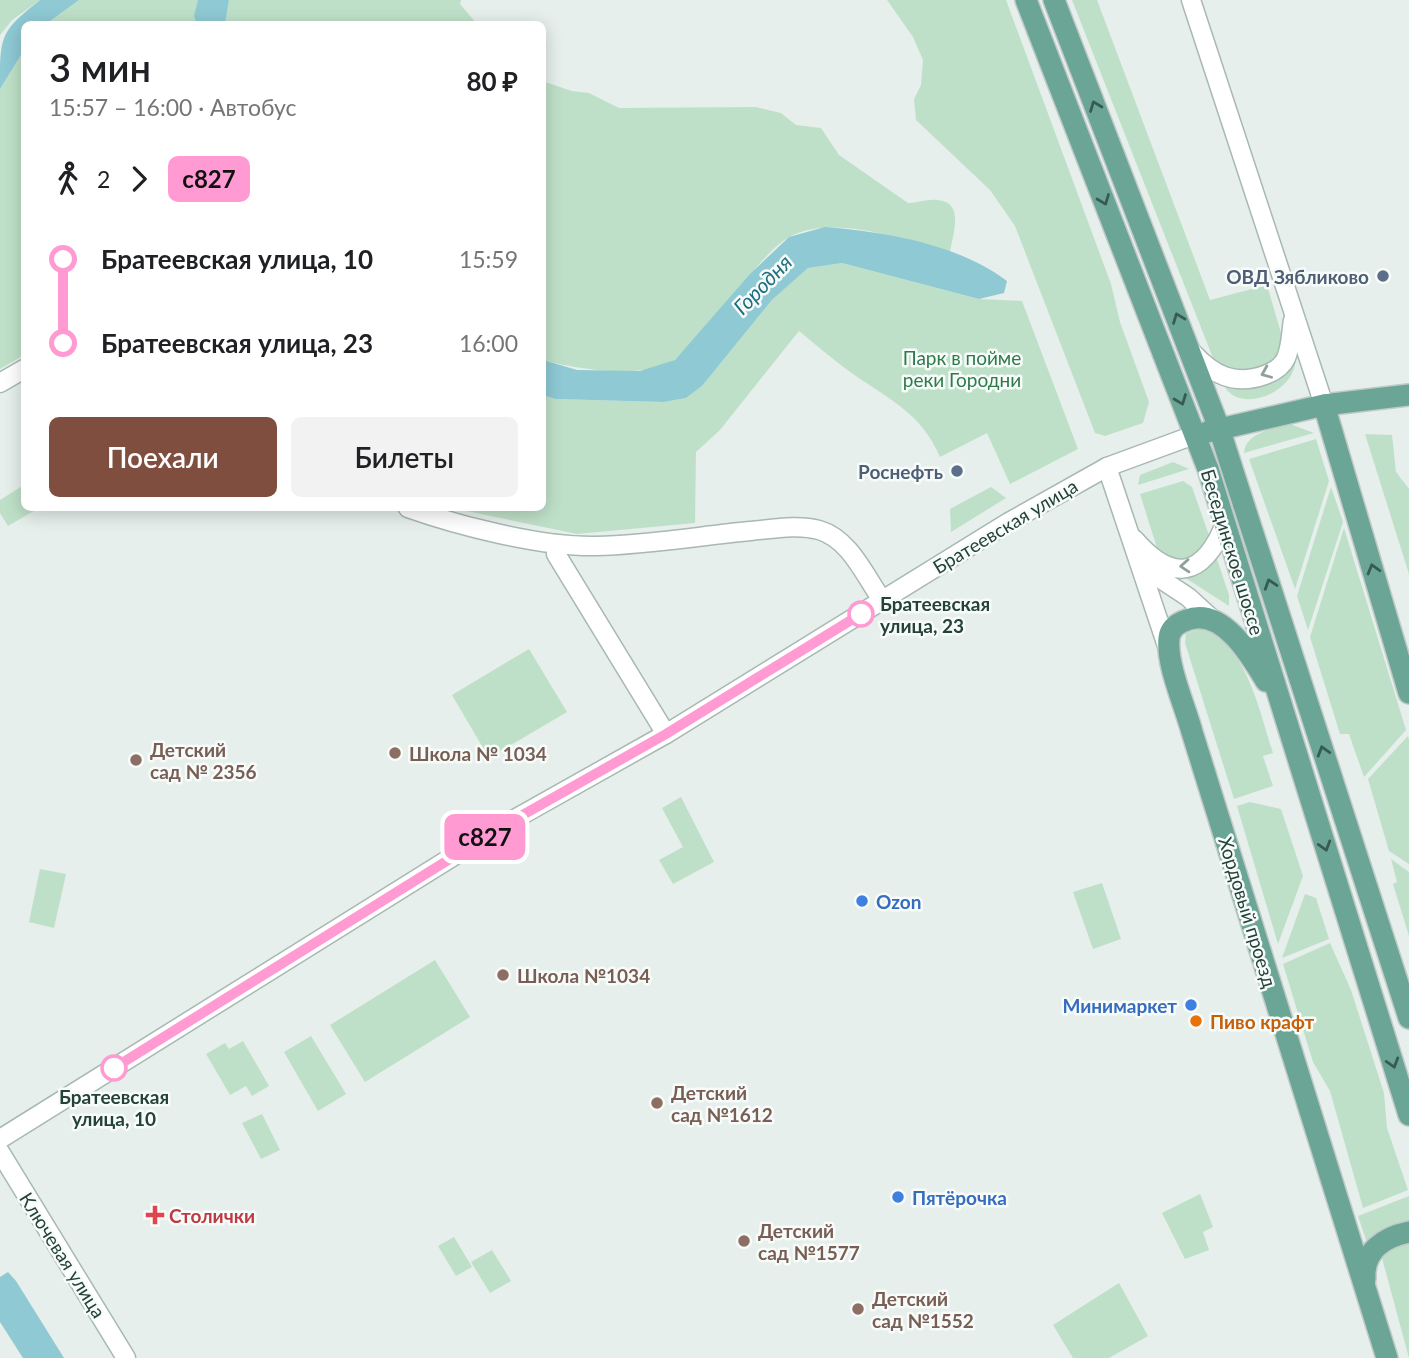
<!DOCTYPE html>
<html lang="ru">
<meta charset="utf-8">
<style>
body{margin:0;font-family:Lato,sans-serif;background:#f2f2f2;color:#202124;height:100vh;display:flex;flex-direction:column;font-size:26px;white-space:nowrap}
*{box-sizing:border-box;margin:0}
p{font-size:23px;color:#757577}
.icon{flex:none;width:38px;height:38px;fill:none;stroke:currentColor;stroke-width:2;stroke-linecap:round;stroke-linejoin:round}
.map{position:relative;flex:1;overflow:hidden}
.drawer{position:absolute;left:21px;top:21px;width:525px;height:490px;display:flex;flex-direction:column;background:#fff;border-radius:10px;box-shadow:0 4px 18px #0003}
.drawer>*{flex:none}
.badge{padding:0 14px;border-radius:10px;font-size:24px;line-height:46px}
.map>.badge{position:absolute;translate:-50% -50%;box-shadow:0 0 0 4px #fff}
.legs{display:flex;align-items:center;gap:10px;height:77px;padding:0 28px;font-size:23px}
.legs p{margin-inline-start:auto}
.headline{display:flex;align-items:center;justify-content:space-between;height:119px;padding:0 28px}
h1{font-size:38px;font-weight:600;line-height:52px}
.primary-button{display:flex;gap:14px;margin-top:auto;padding:14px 28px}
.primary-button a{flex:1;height:80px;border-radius:10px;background:#7f4e3f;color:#fff;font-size:28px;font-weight:600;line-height:80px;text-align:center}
.primary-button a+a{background:#f2f2f2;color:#202124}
ul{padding:0 28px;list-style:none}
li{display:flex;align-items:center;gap:24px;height:84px;font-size:26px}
li i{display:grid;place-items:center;width:10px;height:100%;margin:0 9px;background:currentColor}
li i::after{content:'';width:18px;height:18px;margin:-9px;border:5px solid;border-radius:50%;background:#fff}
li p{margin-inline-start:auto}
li:first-child i{background:linear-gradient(#0000 50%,currentColor 0)}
li:last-child i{background:linear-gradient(currentColor 50%,#0000 0)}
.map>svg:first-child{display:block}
.green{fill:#bfe0c8}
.water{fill:#8ec9d4}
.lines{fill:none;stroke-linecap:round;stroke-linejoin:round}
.minor-casing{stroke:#a8b8b2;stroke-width:21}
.major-casing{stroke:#c2cac8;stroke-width:24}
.minor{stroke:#fff;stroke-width:18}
.major{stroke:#6aa596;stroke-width:21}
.oneway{stroke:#365b51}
.oneway2{stroke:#92a09c}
.line-1-casing{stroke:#fff;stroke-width:16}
.line-1{stroke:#ff9ad2;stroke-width:10}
.service-dot{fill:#5c6f8a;stroke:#f7fbf9;stroke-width:2.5}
.stop-1-dot{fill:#fff;stroke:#ff9ad2;stroke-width:3.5}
.education-dot{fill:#8d6e63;stroke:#f7fbf9;stroke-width:2.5}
.shop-dot{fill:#3f7fe0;stroke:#f7fbf9;stroke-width:2.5}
.food-dot{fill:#e8710a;stroke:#f7fbf9;stroke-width:2.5}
.health-dot{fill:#e0444e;stroke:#f7fbf9;stroke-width:2.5}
.labels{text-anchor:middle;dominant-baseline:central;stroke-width:5;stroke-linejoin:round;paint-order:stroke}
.service-label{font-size:19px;font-weight:bold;fill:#4e5e75;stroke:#f7fbf9;text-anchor:end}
.park-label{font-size:19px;fill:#2d7a4b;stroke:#f7fbf9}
.street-label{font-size:19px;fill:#24423a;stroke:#f7fbf9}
.stop-label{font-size:19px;font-weight:bold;fill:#24423a;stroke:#f7fbf9;text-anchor:start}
.education-label{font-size:19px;font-weight:bold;fill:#785e54;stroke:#f7fbf9;text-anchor:start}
.shop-label{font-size:19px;font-weight:bold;fill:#366cbe;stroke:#f7fbf9;text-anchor:start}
.food-label{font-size:19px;font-weight:bold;fill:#c56008;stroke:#f7fbf9;text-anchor:start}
.health-label{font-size:19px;font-weight:bold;fill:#be3a42;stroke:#f7fbf9;text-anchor:start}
.water-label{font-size:21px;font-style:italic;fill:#1c6f80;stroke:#f7fbf9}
</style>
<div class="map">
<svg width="1409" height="1358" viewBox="0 0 1409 1358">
<rect width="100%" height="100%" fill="#e6efeb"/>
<g class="green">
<path d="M0 0H40L12 20 0 35Z"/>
<path d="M79 0H198L197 24H46Z"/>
<path d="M229 0H461L460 4 477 24H225Z"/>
<path d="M887 0H1006L1111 284 1120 322 1149 402 1143 423 1105 436 1095 433 1015 226 990 190 916 120 914 99 921 85 923 60 913 37Z"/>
<path d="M1072 0H1097L1210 300 1267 285 1283 340 1276 361 1255 373 1224 370 1213 358Z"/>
<path d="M24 50V355L0 369V89Z"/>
<path d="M542 81 572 91 589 93 619 108 756 107 781 113 796 125 821 128 839 155 908 203C918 203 927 199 937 200 966 202 952 235 950 253 907 240 832 213 789 237 773 246 756 268 744 282 722 306 702 336 677 358 650 381 574 369 543 360Z"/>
<path d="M842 263 979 299 1022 301 1078 449 1010 484 987 433 940 457C921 411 884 397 846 369 830 357 815 344 799 331L720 430 696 452 695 523 577 534 452 508H542L543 395 555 399 664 402 686 398 702 386 772 300 808 268Z"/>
<path d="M1295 353C1302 393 1235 417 1223 383Z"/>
<path d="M1290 424 1314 433 1244 453C1246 432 1273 429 1290 424Z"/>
<path d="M1365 434 1392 435 1396 472 1409 489V574Z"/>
<path d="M1316 439 1329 481 1295 589 1249 459Z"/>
<path d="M1173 462 1189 469 1138 485 1140 475Z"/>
<path d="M1183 481 1192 487 1211 541 1200 557C1183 560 1169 562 1157 548L1140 494Z"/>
<path d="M24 485V508H39L8 526 0 513V500Z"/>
<path d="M991 487 1006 498 951 532 950 509Z"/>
<path d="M1331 487 1343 522 1308 630 1297 596Z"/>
<path d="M1344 528 1406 730 1364 777 1349 734H1340L1310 637Z"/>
<path d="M1216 556 1229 595V606L1187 579 1188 574 1203 570Z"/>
<path d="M1200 628C1246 641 1260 713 1273 753L1263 756 1273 786 1234 799 1185 643 1186 634Z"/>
<path d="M529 649 567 712 489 758 452 695Z"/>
<path d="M1408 736 1409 740V864L1389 851 1368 779Z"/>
<path d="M681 797 714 862 673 884 659 860 683 847 662 808Z"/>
<path d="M1250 802 1281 809 1303 876 1278 944 1237 806Z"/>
<path d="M1391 859 1409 872V936L1393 884 1397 882Z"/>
<path d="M40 869 66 874 54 928 29 922Z"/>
<path d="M1102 883 1121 939 1093 949 1073 892Z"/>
<path d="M1305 894 1316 898 1329 939 1282 958Z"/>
<path d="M1330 943 1351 990 1384 1093 1387 1128 1408 1190 1363 1208 1330 1091 1313 1062 1283 964Z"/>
<path d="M435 960 470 1017 365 1082 330 1025Z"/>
<path d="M311 1036 346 1094 318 1111 284 1052Z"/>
<path d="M243 1041 269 1086 252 1096 246 1086 230 1095 206 1054 225 1043 229 1049Z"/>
<path d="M262 1114 280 1150 261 1159 242 1123Z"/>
<path d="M1200 1194 1213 1227 1203 1232 1209 1250 1185 1259 1162 1213Z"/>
<path d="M1409 1196V1223L1369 1249 1358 1216Z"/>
<path d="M454 1237 472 1267 456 1276 438 1246Z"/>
<path d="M1409 1239V1358L1382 1258 1384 1252Z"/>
<path d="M492 1250 511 1281 490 1293 471 1262Z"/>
<path d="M1119 1283 1148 1336 1109 1358H1073L1053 1325Z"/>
</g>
<g class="water">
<path d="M40 0H79L46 24H24V50L0 89C0 35 0 32 40 0Z"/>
<path d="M198 0H229L225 24H197L194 16Z"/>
<path d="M825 227C886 232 958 244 1007 281L1004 293 979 299 842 263 808 268 772 300 702 386 686 398 664 402 555 399 543 395V360L577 370 640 371 675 360 750 274 789 237Z"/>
<path d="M8 1272 16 1281 64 1358H23L0 1322V1277Z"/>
</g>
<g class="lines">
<defs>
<g id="minor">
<path d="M1191 0 1324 405"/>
<path d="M1192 352C1213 375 1234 386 1265 375 1273 372 1282 367 1286 358 1291 347 1291 332 1293 320"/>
<path d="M0 383 24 369"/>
<path d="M1107 467 1168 649"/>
<path d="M408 508C459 526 541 547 596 546 647 545 699 536 750 531 772 529 798 524 819 530 850 539 865 576 882 600"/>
<path d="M1134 539C1173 584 1203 577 1225 524"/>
<path d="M556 544V554L666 734"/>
<path d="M1141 566 1188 597 1211 618"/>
<path d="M0 1139 497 829 666 734 1009 522 1107 467 1194 435"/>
<path d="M0 1152 126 1358"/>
</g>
<g id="major">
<path d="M1026 0 1208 469 1409 1115"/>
<path d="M1054 0 1219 428 1409 1018"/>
<path d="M1324 405 1409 693"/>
<path d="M1207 432 1324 405 1409 395"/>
<path d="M1266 681C1251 656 1222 606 1187 620 1178 623 1170 628 1169 638 1166 664 1185 706 1192 732L1387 1358"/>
<path d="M1365 1279C1363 1251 1384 1237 1409 1232"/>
</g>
</defs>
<use href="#minor" class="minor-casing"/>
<use href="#major" class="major-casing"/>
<use href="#minor" class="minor"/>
<use href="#major" class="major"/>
</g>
<defs><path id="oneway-chevron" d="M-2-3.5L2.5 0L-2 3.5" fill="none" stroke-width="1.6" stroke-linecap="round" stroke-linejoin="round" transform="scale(1.75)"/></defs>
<g class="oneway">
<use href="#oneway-chevron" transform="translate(1095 106) rotate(-111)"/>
<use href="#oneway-chevron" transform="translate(1104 200) rotate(69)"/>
<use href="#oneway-chevron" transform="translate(1178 318) rotate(-111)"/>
<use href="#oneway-chevron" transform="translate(1181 400) rotate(69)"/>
<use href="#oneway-chevron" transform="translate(1373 569) rotate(-106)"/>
<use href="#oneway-chevron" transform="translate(1270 584) rotate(-108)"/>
<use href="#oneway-chevron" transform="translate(1323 751) rotate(-107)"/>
<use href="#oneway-chevron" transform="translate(1325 846) rotate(73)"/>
<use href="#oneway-chevron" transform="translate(1393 1063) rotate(73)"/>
</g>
<g class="oneway2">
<use href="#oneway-chevron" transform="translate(1266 373) rotate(157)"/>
<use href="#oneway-chevron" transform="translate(1185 566) rotate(176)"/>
</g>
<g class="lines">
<defs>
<path id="line-1" d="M114 1068 498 829 666 734 861 614"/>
</defs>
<use href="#line-1" class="line-1-casing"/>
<use href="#line-1" class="line-1"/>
</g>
<g class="service-dot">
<circle cx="1383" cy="276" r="7"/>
<circle cx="957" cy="471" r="7"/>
</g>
<g class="stop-1-dot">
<circle cx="861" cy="614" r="12"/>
<circle cx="114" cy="1068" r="12"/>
</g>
<g class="education-dot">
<circle cx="395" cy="753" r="7"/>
<circle cx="136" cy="760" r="7"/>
<circle cx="503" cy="975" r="7"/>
<circle cx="657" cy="1103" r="7"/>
<circle cx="744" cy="1241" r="7"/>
<circle cx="858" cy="1309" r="7"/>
</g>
<g class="shop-dot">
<circle cx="862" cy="901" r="7"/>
<circle cx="1191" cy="1005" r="7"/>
<circle cx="898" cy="1197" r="7"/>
</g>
<circle class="food-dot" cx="1196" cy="1021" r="7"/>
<path class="health-dot" d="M151.5 1204.5h7v7h7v7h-7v7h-7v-7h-7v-7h7z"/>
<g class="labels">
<g class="service-label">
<text x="1369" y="276">ОВД Зябликово</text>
<text x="943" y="471">Роснефть</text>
</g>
<g class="park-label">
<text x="962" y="357">Парк в пойме<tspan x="962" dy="22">реки Городни</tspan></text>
</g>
<g class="street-label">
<text transform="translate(1005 526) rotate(-31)">Братеевская улица</text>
<text transform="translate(1233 552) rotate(73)">Бесединское шоссе</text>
<text transform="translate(1248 912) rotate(73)">Хордовый проезд</text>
<text transform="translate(63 1255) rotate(58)">Ключевая улица</text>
</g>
<g class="stop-label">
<text x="880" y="603">Братеевская<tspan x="880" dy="22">улица, 23</tspan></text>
<text x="114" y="1096" text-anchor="middle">Братеевская<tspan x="114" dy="22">улица, 10</tspan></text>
</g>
<g class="education-label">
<text x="150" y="749">Детский<tspan x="150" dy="22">сад № 2356</tspan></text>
<text x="409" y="753">Школа № 1034</text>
<text x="517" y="975">Школа №1034</text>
<text x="671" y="1092">Детский<tspan x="671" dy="22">сад №1612</tspan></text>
<text x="758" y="1230">Детский<tspan x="758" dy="22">сад №1577</tspan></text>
<text x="872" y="1298">Детский<tspan x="872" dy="22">сад №1552</tspan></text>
</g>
<g class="shop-label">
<text x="876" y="901">Ozon</text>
<text x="1177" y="1005" text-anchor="end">Минимаркет</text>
<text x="912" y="1197">Пятёрочка</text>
</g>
<g class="food-label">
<text x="1210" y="1021">Пиво крафт</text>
</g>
<g class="health-label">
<text x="169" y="1215">Столички</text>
</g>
<g class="water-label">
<text transform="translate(762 284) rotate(-46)">Городня</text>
</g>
</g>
</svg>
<b class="badge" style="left:485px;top:837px;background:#ff9ad2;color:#111">с827</b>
<section class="drawer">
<div class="headline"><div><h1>3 мин</h1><p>15:57 – 16:00 · Автобус</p></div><b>80 ₽</b></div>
<div class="legs"><svg class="icon" aria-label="walk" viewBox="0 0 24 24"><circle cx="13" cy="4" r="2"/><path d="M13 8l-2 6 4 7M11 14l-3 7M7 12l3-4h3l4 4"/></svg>2<svg class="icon" aria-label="forward" viewBox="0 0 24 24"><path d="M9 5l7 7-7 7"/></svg><b class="badge" style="background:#ff9ad2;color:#111">с827</b></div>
<ul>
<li><i style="color:#ff9ad2"></i><b>Братеевская улица, 10</b><p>15:59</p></li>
<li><i style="color:#ff9ad2"></i><b>Братеевская улица, 23</b><p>16:00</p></li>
</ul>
<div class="primary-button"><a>Поехали</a><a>Билеты</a></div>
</section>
</div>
